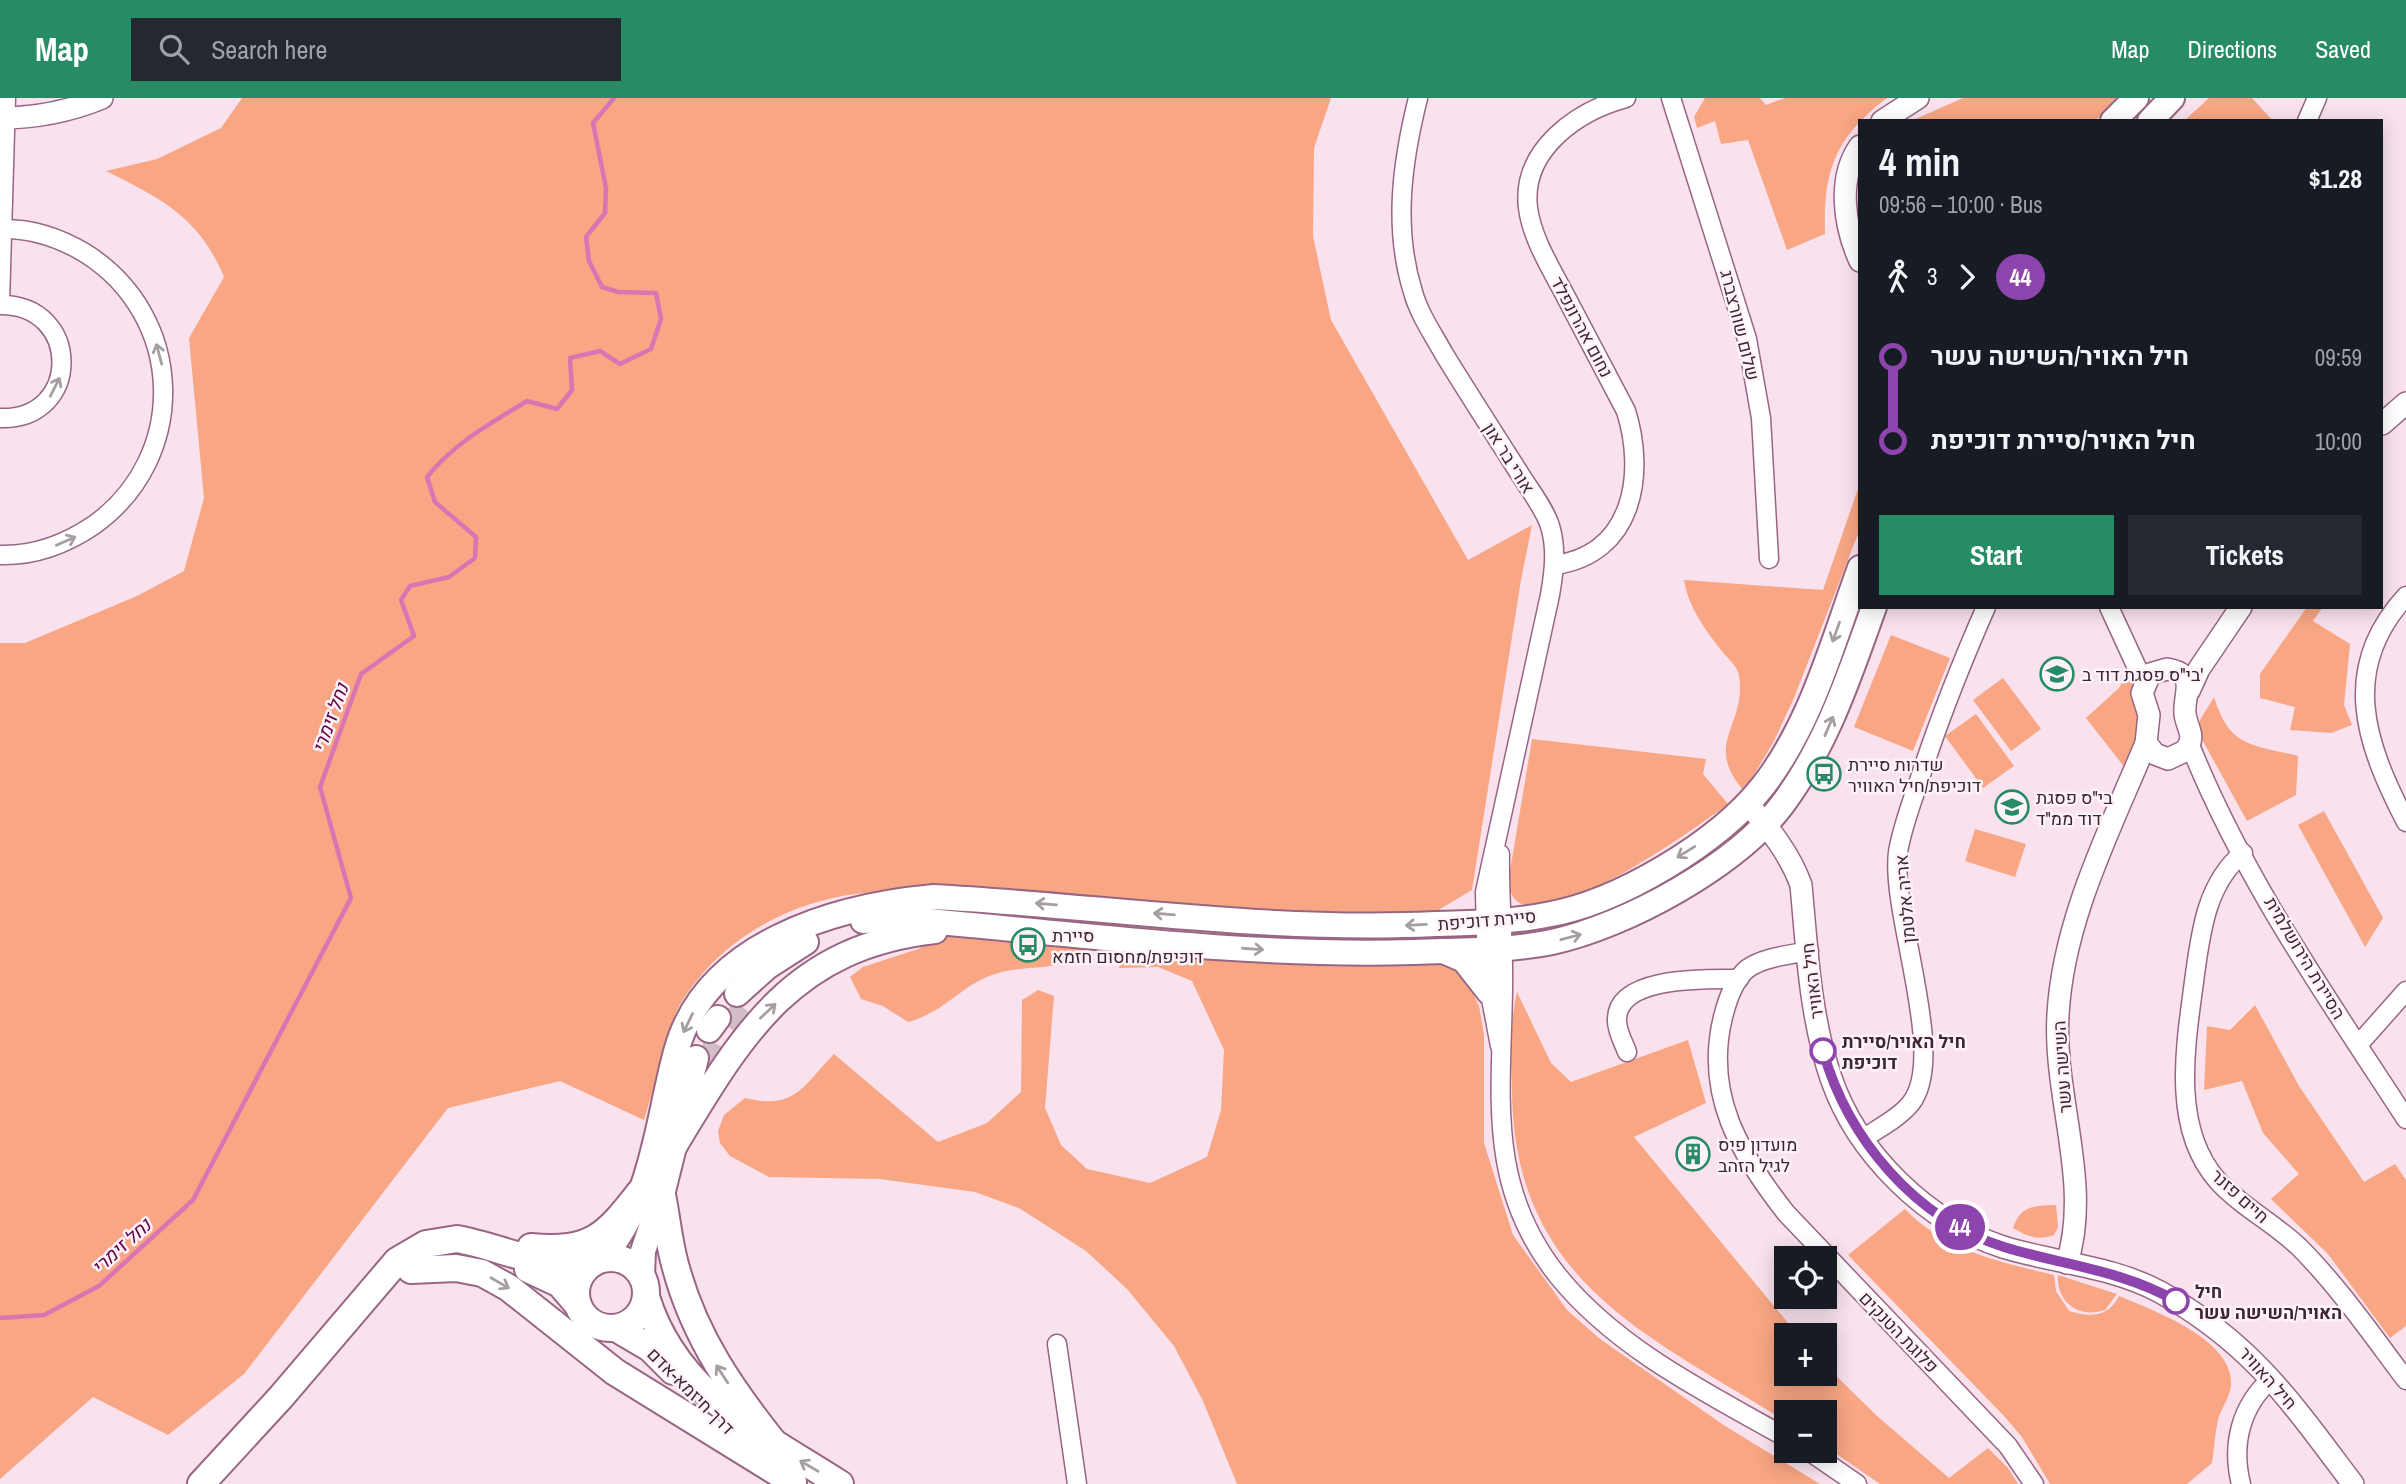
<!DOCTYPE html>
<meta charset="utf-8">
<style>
body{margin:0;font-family:"Archivo Narrow",Heebo,sans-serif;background:#242831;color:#f1f3f6;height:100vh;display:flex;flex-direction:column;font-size:26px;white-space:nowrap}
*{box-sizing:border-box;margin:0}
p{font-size:23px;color:#9ea1a6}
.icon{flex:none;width:38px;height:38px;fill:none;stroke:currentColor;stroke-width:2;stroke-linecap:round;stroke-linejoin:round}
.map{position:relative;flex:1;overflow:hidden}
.details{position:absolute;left:1858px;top:21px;width:525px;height:490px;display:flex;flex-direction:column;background:#171b24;border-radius:0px;box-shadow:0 4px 18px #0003}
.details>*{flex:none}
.badge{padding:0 14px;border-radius:23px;font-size:24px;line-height:46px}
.tools{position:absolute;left:1774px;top:1148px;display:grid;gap:14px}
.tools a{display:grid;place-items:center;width:63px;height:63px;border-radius:0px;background:#171b24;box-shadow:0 4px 18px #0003;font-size:35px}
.map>.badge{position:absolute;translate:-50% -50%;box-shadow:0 0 0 4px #fff}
.legs{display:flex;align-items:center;gap:10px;height:77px;padding:0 21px;font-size:23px}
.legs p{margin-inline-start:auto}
.summary{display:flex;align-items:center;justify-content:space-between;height:119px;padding:0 21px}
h1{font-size:38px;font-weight:700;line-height:52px}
.cta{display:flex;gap:14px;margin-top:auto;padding:14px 21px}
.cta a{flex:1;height:80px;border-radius:0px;background:#278b66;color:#fff;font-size:28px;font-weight:700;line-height:80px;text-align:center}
.cta a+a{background:#242831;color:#f1f3f6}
ul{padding:0 21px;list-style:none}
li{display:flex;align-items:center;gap:24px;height:84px;font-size:26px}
li i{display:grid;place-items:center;width:10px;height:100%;margin:0 9px;background:currentColor}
li i::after{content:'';width:18px;height:18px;margin:-9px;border:5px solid;border-radius:50%;background:#171b24}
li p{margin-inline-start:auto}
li:first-child i{background:linear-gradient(#0000 50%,currentColor 0)}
li:last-child i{background:linear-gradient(currentColor 50%,#0000 0)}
header{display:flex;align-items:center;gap:42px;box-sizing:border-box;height:98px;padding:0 35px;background:#278b66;color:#fff}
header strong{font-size:33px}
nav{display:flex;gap:38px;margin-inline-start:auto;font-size:24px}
.search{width:490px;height:63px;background:#242831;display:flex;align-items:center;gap:18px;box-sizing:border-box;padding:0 24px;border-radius:0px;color:#9ea1a6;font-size:26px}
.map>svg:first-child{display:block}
.green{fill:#f8a683}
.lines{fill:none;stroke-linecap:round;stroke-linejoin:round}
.stream{stroke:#da75b3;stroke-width:4.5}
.secondary-tunnel{stroke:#d3bdc9;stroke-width:24;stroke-dasharray:24 12;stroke-linecap:butt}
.minor-casing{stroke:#986683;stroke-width:21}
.tertiary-casing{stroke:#986683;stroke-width:24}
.secondary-casing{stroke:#986683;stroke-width:28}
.primary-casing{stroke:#986683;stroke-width:30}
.minor{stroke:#fff;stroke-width:18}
.tertiary{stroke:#fff;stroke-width:21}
.secondary{stroke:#fff;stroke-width:24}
.primary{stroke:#fff;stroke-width:26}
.oneway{stroke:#a79ea3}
.line-1-casing{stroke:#fff;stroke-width:16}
.line-1{stroke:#8e44ad;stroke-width:10}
.stop-1-dot{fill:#fff;stroke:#8e44ad;stroke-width:3.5}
.labels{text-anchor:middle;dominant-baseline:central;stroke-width:5;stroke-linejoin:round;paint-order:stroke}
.street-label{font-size:18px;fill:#3c2733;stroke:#fff3f9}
.poi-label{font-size:18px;fill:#3c2733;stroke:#fff3f9;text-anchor:start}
.stop-label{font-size:18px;font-weight:bold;fill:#3c2733;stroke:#fff3f9;text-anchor:start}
.water-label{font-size:19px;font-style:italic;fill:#600046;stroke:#fff3f9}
</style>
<header>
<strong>Map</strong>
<div class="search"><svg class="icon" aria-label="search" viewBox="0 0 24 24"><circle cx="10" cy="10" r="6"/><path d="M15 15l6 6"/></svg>Search here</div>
<nav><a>Map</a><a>Directions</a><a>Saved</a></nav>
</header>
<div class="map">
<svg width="2406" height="1386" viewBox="0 0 2406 1386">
<rect width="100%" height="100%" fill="#f9e2ee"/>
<g class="green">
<path d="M242 0H1331L1314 50 1313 138 1331 222 1468 462 1532 427 1521 482 1472 792 1440 811 1449 864 1470 889 1479 908 1484 937V1045L1513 1137 1567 1212 1600 1241 1725 1328 1820 1386H1237L1203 1303 1174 1248 1127 1191 1086 1153 1019 1110 975 1094 880 1081 769 1079 730 1058 720 1045 718 1033 724 1017 745 1000C795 1012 802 989 834 956L938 1044 987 1025 1021 994 1022 902 1038 892 1054 898 1045 1010 1061 1047 1087 1071 1150 1085 1207 1059 1221 1012 1224 952 1192 883 1158 869 1119 870 1125 851 1085 848 1084 854C1056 876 1024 865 992 877 959 889 945 914 908 924L883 908 861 901 850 879 863 869 921 850 915 795C825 786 729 826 681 905 674 915 672 929 669 940 660 967 652 995 644 1022L560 983 448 1010 244 1276 168 1337 93 1299 0 1381V545H25L137 498 184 473 204 400 189 240 224 179C199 119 162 101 106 73L157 61 221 30Z"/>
<path d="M1705 0H1760L1766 7 1785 0H1887C1835 39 1823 73 1825 136L1787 152 1748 42 1721 46 1715 23 1697 30 1694 19Z"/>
<path d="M1963 0H2118L2095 23H1911Z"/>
<path d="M2209 0H2252L2273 23H2184Z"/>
<path d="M1860 385V431L1794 600 1773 645 1744 693C1702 644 1747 629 1739 578 1738 568 1727 560 1721 552 1704 530 1689 510 1684 482L1823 492Z"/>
<path d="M2307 509H2323L2313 523 2350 546 2344 607 2352 627 2331 635 2290 632 2295 609 2260 600V576Z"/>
<path d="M1891 537 1950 560 1913 653 1854 629Z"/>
<path d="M2130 571C2154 607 2140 634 2125 670L2086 620 2119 590Z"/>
<path d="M2003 580 2041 631 2011 653 1973 602Z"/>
<path d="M2214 599C2230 650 2251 646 2298 658L2296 697 2247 723 2199 636 2200 622Z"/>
<path d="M1976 616 2014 668 1983 690 1945 638Z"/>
<path d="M1532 641 1706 661 1703 676 1728 706C1703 725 1505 869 1509 779Z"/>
<path d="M2324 713 2383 820 2365 849 2298 727Z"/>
<path d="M1975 731 2026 746 2015 779 1965 763Z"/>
<path d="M1517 894 1551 965 1571 984 1688 942 1706 1005 1634 1039 1798 1237H1787V1276H1825V1267L1876 1317 1949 1380 1988 1350 2008 1370 2018 1386H1880L1825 1348V1314H1787V1324C1644 1235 1512 1182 1512 989 1511 957 1510 925 1517 894Z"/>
<path d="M2255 907 2299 988 2364 1084 2395 1066 2406 1082V1228L2390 1240 2328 1156 2271 1101 2299 1076 2263 1035 2242 983 2204 992 2207 928 2230 932Z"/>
<path d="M2056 1107 2058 1129 2054 1137C2037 1143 2027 1138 2013 1130 2021 1107 2033 1108 2056 1107Z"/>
<path d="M1905 1111C1945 1153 2000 1164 2054 1177L2056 1193 2069 1213C2090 1219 2108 1220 2119 1198 2152 1212 2234 1241 2231 1287 2230 1300 2221 1310 2218 1322 2215 1336 2214 1351 2212 1365L2187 1386H2050L2022 1339 2004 1318 1848 1157Z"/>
<path d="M2058 1177 2117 1196 2105 1212C2079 1221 2056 1204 2058 1177Z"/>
</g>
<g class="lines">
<path class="stream" d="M0 1220 44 1217 99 1188 193 1102 351 800 320 689 361 576 414 538 401 502 410 488 449 479 475 460 476 439 435 404 427 379C454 345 491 325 527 303L557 311 572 292 570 260 600 253 620 266 651 251 661 221 656 195 618 194 602 189 589 163 586 139 605 115 606 90 593 25 614 0"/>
<g class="secondary-tunnel">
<path d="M729 929 748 906"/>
<path d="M705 967 720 940"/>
</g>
<defs>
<g id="minor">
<path d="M1418 0C1402 64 1393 130 1413 194 1419 216 1433 236 1444 256 1468 295 1493 334 1518 373 1528 390 1544 409 1550 428 1557 451 1554 474 1550 497L1485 794 1487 880 1500 948"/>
<path d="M1671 0 1747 241 1761 320 1769 461"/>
<path d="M2307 23 2317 0"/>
<path d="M0 131C30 130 60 140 85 155 185 218 190 358 94 427 66 446 34 458 0 457"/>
<path d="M0 205 6 0"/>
<path d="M0 207C82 206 82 323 0 320"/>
<path d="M1555 467C1633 456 1646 377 1626 313 1606 275 1586 237 1566 199 1552 172 1532 141 1528 110 1521 52 1577 13 1626 0"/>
<path d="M2406 498C2339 571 2365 645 2406 724"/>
<path d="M2109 509 2144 585"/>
<path d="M2190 647C2243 780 2328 901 2406 1021"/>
<path d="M2243 755C2207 785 2201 832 2195 876 2187 940 2169 1027 2217 1082 2240 1108 2274 1125 2299 1149 2339 1189 2372 1237 2406 1282"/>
<path d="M1500 756C1499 800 1504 845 1503 889 1502 995 1485 1087 1558 1178 1617 1251 1707 1295 1787 1340"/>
<path d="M1809 853C1790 857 1763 859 1747 871 1734 882 1727 903 1723 919 1704 996 1739 1055 1786 1115L2008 1348 2034 1386"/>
<path d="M2358 947 2406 893"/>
<path d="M1627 954C1624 945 1617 934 1617 923 1615 877 1710 881 1739 881"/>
<path d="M1864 1040C1879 1030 1899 1020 1911 1005 1948 958 1890 815 1898 754 1902 730 1911 706 1919 683 1938 624 1961 566 1986 509"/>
<path d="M1057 1246 1077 1386"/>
<path d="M1809 1353 1857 1386"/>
<path d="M2241 1386C2231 1346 2241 1308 2271 1281"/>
</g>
<g id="tertiary">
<path d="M0 20C37 20 68 14 102 0"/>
<path d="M1882 23 1918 0"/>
<path d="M1860 48C1837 80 1844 128 1860 163"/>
<path d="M2382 326 2406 305"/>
<path d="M2167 571C2199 576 2183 596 2185 616 2187 631 2197 638 2185 653L2168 661 2155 656 2146 645 2149 617 2142 595 2150 576Z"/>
<path d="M2189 593 2199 571 2241 509"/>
<path d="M1747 705C1769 730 1790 756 1801 787 1807 851 1810 919 1831 980 1857 1056 1927 1124 2003 1149 2055 1165 2112 1168 2160 1194 2252 1245 2292 1305 2353 1386"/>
<path d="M2067 1165C2092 1085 2053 999 2058 917 2063 822 2110 732 2146 645"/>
</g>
<g id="secondary">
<path d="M2113 23 2136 0"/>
<path d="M2150 23 2172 0"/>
<path d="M863 823 896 820C1068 835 1241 859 1414 854 1459 852 1509 853 1552 844 1626 828 1736 768 1782 707 1827 647 1849 578 1874 509"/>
<path d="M1443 853 1464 862 1489 894"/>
<path d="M737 896 767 869 806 844"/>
<path d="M709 932 718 920"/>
<path d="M674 1049C742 936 792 849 935 833"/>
<path d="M601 1162C654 1100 656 1028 676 954 705 845 835 808 934 799 1101 808 1267 834 1435 826 1471 825 1510 824 1546 817 1618 805 1718 745 1763 688 1812 625 1833 543 1860 470"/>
<path d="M642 1178 643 1153 662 1097 696 960"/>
</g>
<g id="primary">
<path d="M662 1097C667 1121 669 1147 676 1170 695 1240 733 1294 778 1350"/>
<path d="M531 1149C591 1154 605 1139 640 1094"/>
<circle cx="611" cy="1195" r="35"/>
<path d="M528 1171 560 1186 578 1207"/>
<path d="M411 1172 456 1170 482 1175 509 1190 615 1274 793 1384"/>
<path d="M646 1199C676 1297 761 1335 840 1386"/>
<path d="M616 1230 650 1250 673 1273"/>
<path d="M201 1386 281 1299 397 1163 426 1146 457 1141C502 1149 547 1174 593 1165"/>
</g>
</defs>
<use href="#minor" class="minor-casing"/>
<use href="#tertiary" class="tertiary-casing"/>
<use href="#secondary" class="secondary-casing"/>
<use href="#primary" class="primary-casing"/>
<use href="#minor" class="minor"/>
<use href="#tertiary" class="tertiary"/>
<use href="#secondary" class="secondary"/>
<use href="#primary" class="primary"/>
</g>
<defs><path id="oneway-shaft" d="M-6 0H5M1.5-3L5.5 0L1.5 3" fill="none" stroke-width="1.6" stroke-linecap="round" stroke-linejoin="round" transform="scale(1.75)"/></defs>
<g class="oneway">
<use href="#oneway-shaft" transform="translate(159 256) rotate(-105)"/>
<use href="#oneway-shaft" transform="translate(55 289) rotate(-63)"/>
<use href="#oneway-shaft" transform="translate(66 443) rotate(-24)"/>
<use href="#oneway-shaft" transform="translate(1836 534) rotate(110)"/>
<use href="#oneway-shaft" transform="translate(1829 628) rotate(-67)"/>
<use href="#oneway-shaft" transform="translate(1686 754) rotate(148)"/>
<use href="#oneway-shaft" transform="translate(1046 806) rotate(-175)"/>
<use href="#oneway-shaft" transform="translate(1164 816) rotate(-175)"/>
<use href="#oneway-shaft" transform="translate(1416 827) rotate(177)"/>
<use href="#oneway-shaft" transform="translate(1571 839) rotate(-15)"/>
<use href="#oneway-shaft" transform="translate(1253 851) rotate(4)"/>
<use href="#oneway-shaft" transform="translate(768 913) rotate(-43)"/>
<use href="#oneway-shaft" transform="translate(688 925) rotate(116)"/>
<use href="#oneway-shaft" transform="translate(500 1185) rotate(30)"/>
<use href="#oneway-shaft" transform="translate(722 1276) rotate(-123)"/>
<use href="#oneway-shaft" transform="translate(809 1368) rotate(-150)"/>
</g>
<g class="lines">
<defs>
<path id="line-1" d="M1823 953C1848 1041 1915 1121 2004 1149 2062 1167 2122 1172 2176 1203"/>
</defs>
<use href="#line-1" class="line-1-casing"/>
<use href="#line-1" class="line-1"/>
</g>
<defs>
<symbol id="school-ring" viewBox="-11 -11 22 22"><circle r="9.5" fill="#fff3f9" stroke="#278b66" stroke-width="1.5"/><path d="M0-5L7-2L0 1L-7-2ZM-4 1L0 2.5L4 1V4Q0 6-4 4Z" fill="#278b66"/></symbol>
<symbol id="bus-ring" viewBox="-11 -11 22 22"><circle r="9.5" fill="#fff3f9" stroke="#278b66" stroke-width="1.5"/><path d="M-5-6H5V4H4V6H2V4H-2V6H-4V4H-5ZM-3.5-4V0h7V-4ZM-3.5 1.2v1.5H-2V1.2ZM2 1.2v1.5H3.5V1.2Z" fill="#278b66"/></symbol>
<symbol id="building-ring" viewBox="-11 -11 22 22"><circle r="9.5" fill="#fff3f9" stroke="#278b66" stroke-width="1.5"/><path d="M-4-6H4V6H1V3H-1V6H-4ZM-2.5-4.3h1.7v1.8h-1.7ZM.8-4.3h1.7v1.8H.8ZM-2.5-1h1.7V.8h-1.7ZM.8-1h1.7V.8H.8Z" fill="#278b66"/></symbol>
</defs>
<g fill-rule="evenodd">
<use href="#school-ring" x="2038" y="557" width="38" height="38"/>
<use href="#bus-ring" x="1805" y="657" width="38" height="38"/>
<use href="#school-ring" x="1993" y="690" width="38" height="38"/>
<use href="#bus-ring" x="1009" y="828" width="38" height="38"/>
<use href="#building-ring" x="1674" y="1037" width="38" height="38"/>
</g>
<g class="stop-1-dot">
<circle cx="1823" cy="953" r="12"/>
<circle cx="2176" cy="1203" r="12"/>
</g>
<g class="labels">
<g class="street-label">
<text transform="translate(1740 227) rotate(76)">שלום שוורצברג</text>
<text transform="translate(1582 229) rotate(62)">נחום אהרונפלד</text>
<text transform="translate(1509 360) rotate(58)">אורי בר און</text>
<text transform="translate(1905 801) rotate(-95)">אריה אלטמן</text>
<text transform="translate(1487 822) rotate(-5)">סיירת דוכיפת</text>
<text transform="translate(2305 860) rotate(59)">הסיירת הירושלמית</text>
<text transform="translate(1812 883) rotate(-97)">חיל האוויר</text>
<text transform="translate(2062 969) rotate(-94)">השישה עשר</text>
<text transform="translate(2240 1098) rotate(42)">חיים פזנר</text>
<text transform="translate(1899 1234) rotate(46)">פלוגת הטנקים</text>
<text transform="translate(2268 1280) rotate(48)">חיל האוויר</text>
<text transform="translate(691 1293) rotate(45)">דרך חיזמא-אדם</text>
</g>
<g class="poi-label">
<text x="2082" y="576">בי"ס פסגת דוד ב'</text>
<text x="1848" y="666">שדרות סיירת<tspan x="1848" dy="21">דוכיפת/חיל האוויר</tspan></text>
<text x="2036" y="699">בי"ס פסגת<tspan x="2036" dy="21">דוד ממ"ד</tspan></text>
<text x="1052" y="837">סיירת<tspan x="1052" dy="21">דוכיפת/מחסום חזמא</tspan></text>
<text x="1718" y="1046">מועדון פיס<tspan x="1718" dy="21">לגיל הזהב</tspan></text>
</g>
<g class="stop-label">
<text x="1842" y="943">חיל האויר/סיירת<tspan x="1842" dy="21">דוכיפת</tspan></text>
<text x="2195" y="1193">חיל<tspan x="2195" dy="21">האויר/השישה עשר</tspan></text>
</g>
<g class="water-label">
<text transform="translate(330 620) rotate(-70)">נחל זימרי</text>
<text transform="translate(121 1148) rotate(-42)">נחל זימרי</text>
</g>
</g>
</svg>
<div class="tools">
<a><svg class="icon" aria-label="locate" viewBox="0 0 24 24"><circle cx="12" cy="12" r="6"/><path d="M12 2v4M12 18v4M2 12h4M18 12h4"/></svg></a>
<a>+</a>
<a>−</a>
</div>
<b class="badge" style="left:1960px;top:1129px;background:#8e44ad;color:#fff">44</b>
<section class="details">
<div class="summary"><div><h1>4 min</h1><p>09:56 – 10:00 · Bus</p></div><b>$1.28</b></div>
<div class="legs"><svg class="icon" aria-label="walk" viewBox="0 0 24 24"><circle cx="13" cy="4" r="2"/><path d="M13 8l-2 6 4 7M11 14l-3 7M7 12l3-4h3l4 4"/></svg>3<svg class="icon" aria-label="forward" viewBox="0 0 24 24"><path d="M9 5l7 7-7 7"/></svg><b class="badge" style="background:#8e44ad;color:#fff">44</b></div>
<ul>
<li><i style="color:#8e44ad"></i><b>חיל האויר/השישה עשר</b><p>09:59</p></li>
<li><i style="color:#8e44ad"></i><b>חיל האויר/סיירת דוכיפת</b><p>10:00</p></li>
</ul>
<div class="cta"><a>Start</a><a>Tickets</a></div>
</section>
</div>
